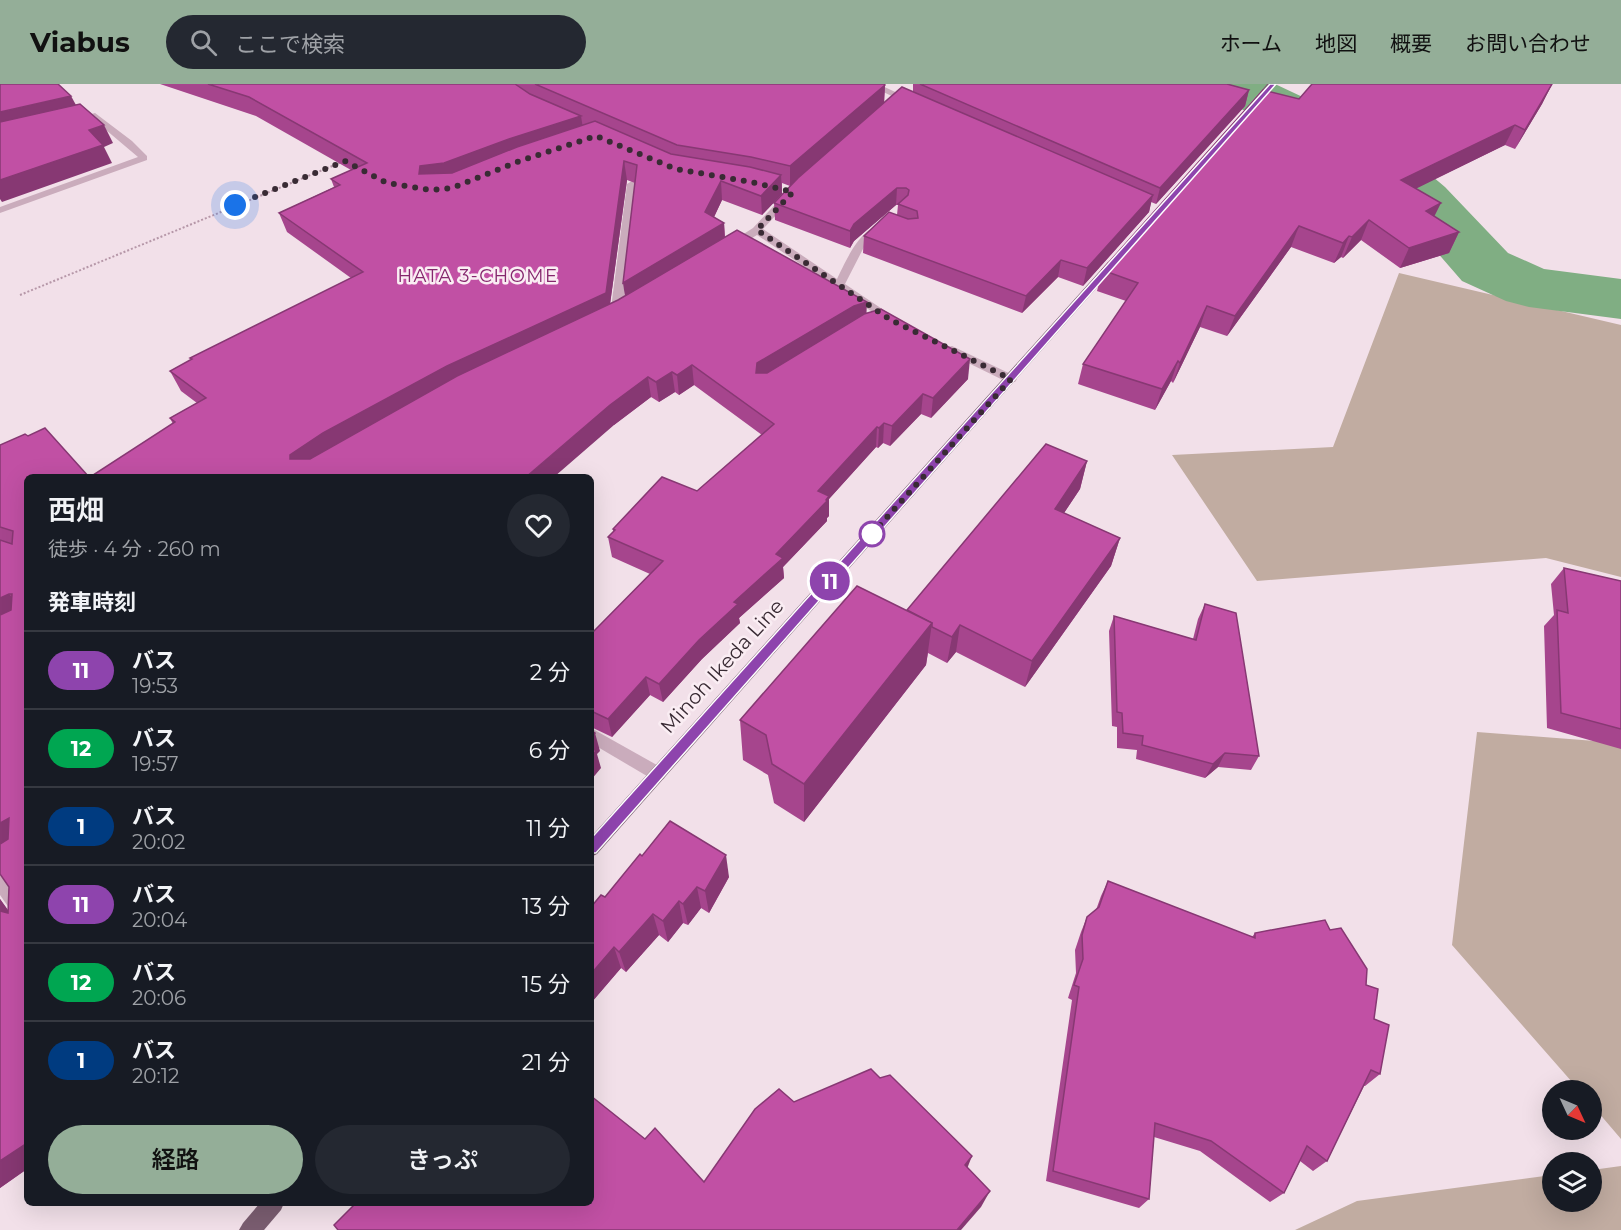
<!DOCTYPE html>
<html lang="ja">
<meta charset="utf-8">
<style>
body{margin:0;font-family:Montserrat,"Noto Sans JP",sans-serif;background:#242831;color:#f1f3f6;height:100vh;display:flex;flex-direction:column;font-size:22px;white-space:nowrap}
*{box-sizing:border-box;margin:0}
p{font-size:20px;color:#9ea1a6}
.icon{flex:none;width:33px;height:33px;fill:none;stroke:currentColor;stroke-width:2;stroke-linecap:round;stroke-linejoin:round}
.map{position:relative;flex:1;overflow:hidden}
.panel{position:absolute;left:24px;top:390px;width:570px;height:732px;display:flex;flex-direction:column;background:#171b24;border-radius:9px;box-shadow:0 6px 24px #0002}
.panel>*{flex:none}
.badge{padding:0 12px;border-radius:20px;font-size:21px;line-height:39px}
.needle{width:39px;rotate:134deg}
.buttons{position:absolute;left:1542px;top:996px;display:grid;gap:12px}
.buttons a{display:grid;place-items:center;width:60px;height:60px;border-radius:50%;background:#171b24;box-shadow:0 6px 24px #0002;font-size:30px}
.you{position:absolute;width:30px;height:30px;margin:-15px;border:4px solid #fff;border-radius:50%;background:#1a73e8;box-shadow:0 0 0 9px #1a73e833}
.map>.badge{position:absolute;translate:-50% -50%;box-shadow:0 0 0 3px #fff}
h2{padding:0 24px;font-size:22px;line-height:54px}
.round{display:grid;place-items:center;flex:none;width:63px;height:63px;border-radius:32px;background:#242831}
.overview{display:flex;align-items:center;justify-content:space-between;height:102px;padding:0 24px}
h1{font-size:28px;font-weight:600;line-height:45px}
.cta{display:flex;gap:12px;margin-top:auto;padding:12px 24px}
.cta a{flex:1;height:69px;border-radius:36px;background:#94ae98;color:#111;font-size:24px;font-weight:600;line-height:69px;text-align:center}
.cta a+a{background:#242831;color:#f1f3f6}
ul{padding:0;list-style:none}
li{display:flex;align-items:center;gap:18px;height:78px;padding:0 24px;border-top:2px solid #363941}
li div{flex:1}
li b{display:block;font-size:22px}
li em{font-style:normal}
li .badge{min-width:66px;font-weight:700;text-align:center}
header{display:flex;align-items:center;gap:36px;box-sizing:border-box;height:84px;padding:0 30px;background:#94ae98;color:#111}
header strong{font-size:28px}
nav{display:flex;gap:33px;margin-inline-start:auto;font-size:21px}
.search{width:420px;height:54px;background:#242831;display:flex;align-items:center;gap:15px;box-sizing:border-box;padding:0 21px;border-radius:33px;color:#9ea1a6;font-size:22px}
.map>svg:first-child{display:block}
.green{fill:#c1aca1}
.lines{fill:none;stroke-linecap:round;stroke-linejoin:round}
.river{fill:#80ae83;fill-rule:evenodd}
.path{stroke:#b697a8;stroke-width:2;stroke-dasharray:2 2;stroke-linecap:butt}
.minor{fill:#caacbc;fill-rule:evenodd}
.major{fill:#7a5d70;fill-rule:evenodd}
.wall{fill:#a6458d;fill-rule:evenodd}
.shaded-wall{fill:#873873}
.building{fill:#c150a4;stroke:#873873;stroke-width:1.5}
.line{fill:#8e44ad;stroke:#fff;stroke-width:1.5}
.walk{stroke:#392b34;stroke-width:6;stroke-dasharray:0 10.8}
.stop-dot{fill:#fff;stroke:#8e44ad;stroke-width:3}
.labels{text-anchor:middle;dominant-baseline:central;stroke-width:5;stroke-linejoin:round;paint-order:stroke}
.far-neighbourhood-label{font-size:18px;letter-spacing:1.5px;fill:#85276d;stroke:#faedf3}
.street-label{font-size:20px;fill:#392b34;stroke:#faedf3}
</style>
<header>
<strong>Viabus</strong>
<div class="search"><svg class="icon" aria-label="search" viewBox="0 0 24 24"><circle cx="10" cy="10" r="6"/><path d="M15 15l6 6"/></svg>ここで検索</div>
<nav><a>ホーム</a><a>地図</a><a>概要</a><a>お問い合わせ</a></nav>
</header>
<div class="map">
<svg width="1621" height="1146" viewBox="0 0 1621 1146">
<rect width="100%" height="100%" fill="#f2e0e9"/>
<g class="green">
<path d="M1399 189 1621 241V493L1546 474 1257 497 1172 371 1333 363Z"/>
<path d="M1477 648 1621 659V1055L1592 1021V1006H1579L1452 861Z"/>
<path d="M1621 1082V1146H1295L1357 1117 1552 1091V1118H1592V1086Z"/>
</g>
<g class="lines">
<path class="river" d="M1205 0H1275L1360 40 1402 67 1445 103 1508 169 1544 185 1621 195V235L1529 223 1506 217 1462 197 1403 129 1360 91 1320 64 1213 11Z"/>
<path class="path" d="M20 211 342 78"/>
<g class="minor">
<path d="M866 0H878L917 18 909 20Z"/>
<path d="M95 29 132 57 147 72V76L0 129V123L138 73 93 35 76 39 71 36Z"/>
<path d="M632 97 637 100 622 232 616 235 610 232 627 100Z"/>
<path d="M788 110 793 113 763 145 837 195C845 179 861 140 883 143V147L864 163 845 200 897 235V239H889L757 151 736 164H728V160L753 144 784 111Z"/>
<path d="M952 262 1015 292 1017 295 1015 298H1007L948 269V263Z"/>
<path d="M591 644 664 685 666 690 664 695 658 697 652 695 591 659Z"/>
<path d="M0 788 6 790 27 820V843L21 841 0 811Z"/>
</g>
<g class="major">
<path d="M1267 0H1276L1257 23H1251V19Z"/>
<path d="M1112 177 1117 180 1116 182 597 770 591 773V753L1108 178Z"/>
<path d="M260 1119H284L281 1126 264 1146H239L243 1139Z"/>
</g>
</g>
<g class="wall">
<path d="M160 0H884L885 1 884 19 913 7V0H1227L1249 6 1245 22 1156 120 1151 118 1149 128 1083 202 1058 193 1022 229 863 169 864 152 897 131 898 121H896L854 157 850 164 775 136 774 119 798 95 790 102 782 99V110L762 131 722 116 714 133 724 139 725 153 867 229 968 295 931 334 921 330 890 362 883 359 878 364 876 363 829 415V432L827 434V437L783 483 784 494 739 534 740 539 702 575 663 618 650 611 612 653 591 643V550L650 490 612 473 608 453 613 448V445L697 407 762 351 694 301 679 311 675 308 659 318 651 313 614 341 173 340 170 334 197 319 181 307 170 287 191 276 190 274 351 194 287 148 279 129 334 103 331 95 351 86 256 32ZM627 96 635 99 625 212 610 220Z"/>
<path d="M1552 0 1542 20 1515 65 1505 61 1416 104 1435 133 1459 148 1449 169 1400 184 1361 156 1343 174 1341 173 1334 179 1291 163 1227 252 1200 243 1173 299 1171 297 1155 326 1078 300 1083 280 1126 217 1097 207 1102 186 1299 15Z"/>
<path d="M0 361 89 393 27 1085 0 1104V815L8 826 9 803 0 790Z"/>
<path d="M1087 377 1080 405 1064 429 1120 454 1111 482 1025 603 956 568 947 579 928 569 926 581 804 738 774 719 768 691 743 676 740 636 907 526Z"/>
<path d="M1564 484 1621 497V665L1547 644 1544 542 1554 531 1551 500Z"/>
<path d="M1205 520 1259 672 1251 686 1218 683 1205 694 1136 675 1137 666 1117 664V643L1112 642 1109 547 1114 532 1193 555 1198 535Z"/>
<path d="M642 772 729 793 709 829 701 824 688 841 683 839 668 858 659 851 626 888 621 884 591 919V823L605 813Z"/>
<path d="M1108 797 1252 853 1255 849 1330 846 1366 901 1374 935 1380 990 1365 1002H1364L1327 1077 1313 1087 1300 1077 1284 1109 1270 1118 1200 1067 1154 1053 1149 1115 1139 1124 1046 1097 1072 916 1068 914 1076 889 1075 866 1081 848 1087 833 1096 826 1101 812Z"/>
</g>
<g class="shaded-wall">
<path d="M1552 0 1542 20 1515 65 1525 46Z"/>
<path d="M885 1 884 19 790 102V82Z"/>
<path d="M1249 6 1245 22 1156 120 1160 104Z"/>
<path d="M71 12 81 30 0 49V28Z"/>
<path d="M581 32 584 51 426 102 419 90 420 82Z"/>
<path d="M104 41 113 59 104 63 112 79 2 118 0 115V96L89 46Z"/>
<path d="M1515 41 1505 61 1393 116 1401 96Z"/>
<path d="M624 77 627 96 609 228 300 391 290 375V371Z"/>
<path d="M781 91 782 110 762 131 761 112Z"/>
<path d="M721 97 722 116 707 148 705 128Z"/>
<path d="M897 104 896 121 854 157 850 164V147L854 140Z"/>
<path d="M1153 111 1149 128 1083 202 1087 184Z"/>
<path d="M1441 119 1431 139 1426 127Z"/>
<path d="M1369 136 1361 156 1343 174 1352 153Z"/>
<path d="M724 139 725 158 626 219 623 199Z"/>
<path d="M1299 142 1291 163 1227 252 1235 232Z"/>
<path d="M1459 148 1449 169 1400 184 1409 164Z"/>
<path d="M1349 152 1341 173 1334 179 1343 159Z"/>
<path d="M1061 176 1058 193 1022 229 1026 212Z"/>
<path d="M867 218 866 238 758 299 756 289 757 279 854 222Z"/>
<path d="M1207 222 1200 243 1173 299 1180 279Z"/>
<path d="M970 275 968 295 931 334 933 314Z"/>
<path d="M1178 277 1171 297 1155 326 1162 305Z"/>
<path d="M692 281 694 301 679 311 677 291Z"/>
<path d="M672 288 675 308 659 318 656 298Z"/>
<path d="M648 293 651 313 614 341 554 393H526L610 321Z"/>
<path d="M923 310 921 330 890 362 892 342Z"/>
<path d="M884 339 883 359 878 364 879 344Z"/>
<path d="M877 343 876 363 829 415V432L827 434V437L783 483 784 494 739 534 740 539 702 575 663 618 659 600 776 470 818 407Z"/>
<path d="M1087 377 1080 405 1048 453 1055 425Z"/>
<path d="M1120 454 1111 482 1025 603 1032 577Z"/>
<path d="M9 510 26 529 0 541V514Z"/>
<path d="M932 539 926 581 804 738V700Z"/>
<path d="M960 541 956 568 947 579 952 553Z"/>
<path d="M646 593 650 611 612 653 608 635Z"/>
<path d="M595 649 600 667 597 670 601 684 591 696V653Z"/>
<path d="M1225 669 1218 683 1205 694 1213 680Z"/>
<path d="M9 734 27 749 0 766V739Z"/>
<path d="M726 771 729 793 709 829 705 807Z"/>
<path d="M697 803 701 824 688 841 683 820Z"/>
<path d="M0 815 19 842 0 828Z"/>
<path d="M679 817 683 839 668 858 663 837Z"/>
<path d="M653 830 659 851 626 888 619 868Z"/>
<path d="M614 863 621 884 591 919V890Z"/>
<path d="M27 1059V1085L0 1104V1077Z"/>
<path d="M972 1072 965 1090V1081Z"/>
<path d="M990 1107 981 1123 961 1146H957Z"/>
</g>
<g class="building">
<path d="M0 0H58L71 12 0 28Z"/>
<path d="M208 0H515L530 10 581 32 509 55 444 79 420 82 419 90 452 89 517 63 595 37 671 70 750 83 781 91 761 112 721 97 705 128 724 139 623 199 637 81 624 77 606 209 447 282 323 349 290 371V375H310L457 292 618 216 737 146 867 218 854 222 757 279 756 289H767L864 230 881 225 970 275 933 314 923 310 892 342 884 339 879 344 877 343 818 407 829 412 826 416 827 417 776 470 783 474 734 518 738 520 699 556 659 600 646 593 608 635 591 627V550L663 477 608 453 615 446 613 445 662 393 697 407 774 340 692 281 677 291 672 288 656 298 648 293 610 321 526 393H90L175 338 170 334 206 314 170 287 192 275 190 274 363 188 279 129 340 101 331 95 367 79 249 13Z"/>
<path d="M535 0H884L885 1 790 82 751 73 677 61Z"/>
<path d="M920 0H1227L1249 6 1160 104Z"/>
<path d="M1312 0H1552L1525 46 1515 41 1401 96 1441 119 1426 127 1459 148 1409 164 1369 136 1352 153 1349 152 1343 159 1299 142 1235 232 1207 222 1180 279 1178 277 1162 305 1083 280 1138 199 1102 186 1263 6 1299 15Z"/>
<path d="M902 3 1153 111 1087 184 1061 176 1026 212 864 152 889 128 908 135 918 134 917 127 898 120 908 111 909 106 906 104H897L854 140 850 147 774 119 798 94Z"/>
<path d="M80 20 104 41 89 46 103 61 0 96V38Z"/>
<path d="M45 344 89 393H27V1059L0 1077V827L8 829 9 803 0 790V760L8 755 9 734 0 739V531L11 526 12 510H9L0 514V456L12 460 13 447 0 443V361L25 350 28 352Z"/>
<path d="M1046 360 1087 377 1055 425 1120 454 1032 577 960 541 952 553 932 543V539L907 526Z"/>
<path d="M1564 484 1621 497V645L1561 629 1557 526 1568 529Z"/>
<path d="M857 502 932 539 804 700 772 680 766 651 740 636Z"/>
<path d="M1205 520 1236 529 1259 672 1225 669 1213 680 1142 661 1143 652 1123 649 1122 629 1117 628 1114 532 1196 556Z"/>
<path d="M591 646 595 649 591 653Z"/>
<path d="M591 663 596 667 591 672Z"/>
<path d="M670 737 726 771 705 807 697 803 683 820 679 817 663 837 653 830 619 868 614 863 591 890V823L601 811 605 813 640 770 642 772Z"/>
<path d="M1108 797 1255 854V849L1325 836 1330 846 1341 844 1367 885 1366 901 1378 905 1374 935 1389 941 1380 990 1371 986 1327 1077 1307 1062 1284 1109 1211 1057 1155 1039 1149 1115 1053 1087 1079 903 1074 901 1083 875 1082 851 1087 833 1099 823Z"/>
<path d="M871 985 880 994 890 991 972 1072 965 1081 990 1107 957 1146H338L334 1141 356 1119H591V1012L645 1055 655 1044 704 1098 755 1025 779 1005 794 1018Z"/>
</g>
<path class="line" d="M1270 0H1276L596 769H586L584 765 586 760Z"/>
<g class="lines">
<path class="walk" d="M235 121 345 77 387 99 430 106 452 104 517 78 596 52 676 85 751 98 793 108 757 146 891 236 1011 295 872 450"/>
</g>
<circle class="stop-dot" cx="872" cy="450" r="12"/>
<g class="labels">
<g class="far-neighbourhood-label">
<text x="478" y="192">HATA 3-CHOME</text>
</g>
<g class="street-label">
<text transform="translate(722 582) rotate(-48)">Minoh Ikeda Line</text>
</g>
</g>
</svg>
<div class="buttons">
<a><svg class="needle" viewBox="-14 -14 28 28"><path d="M0-13l5 13h-10z" fill="#e53935"/><path d="M0 13l5-13h-10z" fill="#9ea1a6"/></svg></a>
<a><svg class="icon" aria-label="layers" viewBox="0 0 24 24"><path d="M12 4l9 5-9 5-9-5zM3 14l9 5 9-5"/></svg></a>
</div>
<div class="you" style="left:235px;top:121px"></div>
<b class="badge" style="left:830px;top:497px;background:#8e44ad;color:#fff">11</b>
<section class="panel">
<div class="overview"><div><h1>西畑</h1><p>徒歩 · 4 分 · 260 m</p></div><a class="round"><svg class="icon" aria-label="heart" viewBox="0 0 24 24"><path d="M12 20l-8-8c-3-5 5-10 8-4 3-6 11-1 8 4z"/></svg></a></div>
<h2>発車時刻</h2>
<ul>
<li><span class="badge" style="background:#8e44ad;color:#fff">11</span><div><b>バス</b><p>19:53</p></div><em>2 分</em></li>
<li><span class="badge" style="background:#00a651;color:#fff">12</span><div><b>バス</b><p>19:57</p></div><em>6 分</em></li>
<li><span class="badge" style="background:#003b80;color:#fff">1</span><div><b>バス</b><p>20:02</p></div><em>11 分</em></li>
<li><span class="badge" style="background:#8e44ad;color:#fff">11</span><div><b>バス</b><p>20:04</p></div><em>13 分</em></li>
<li><span class="badge" style="background:#00a651;color:#fff">12</span><div><b>バス</b><p>20:06</p></div><em>15 分</em></li>
<li><span class="badge" style="background:#003b80;color:#fff">1</span><div><b>バス</b><p>20:12</p></div><em>21 分</em></li>
</ul>
<div class="cta"><a>経路</a><a>きっぷ</a></div>
</section>
</div>
